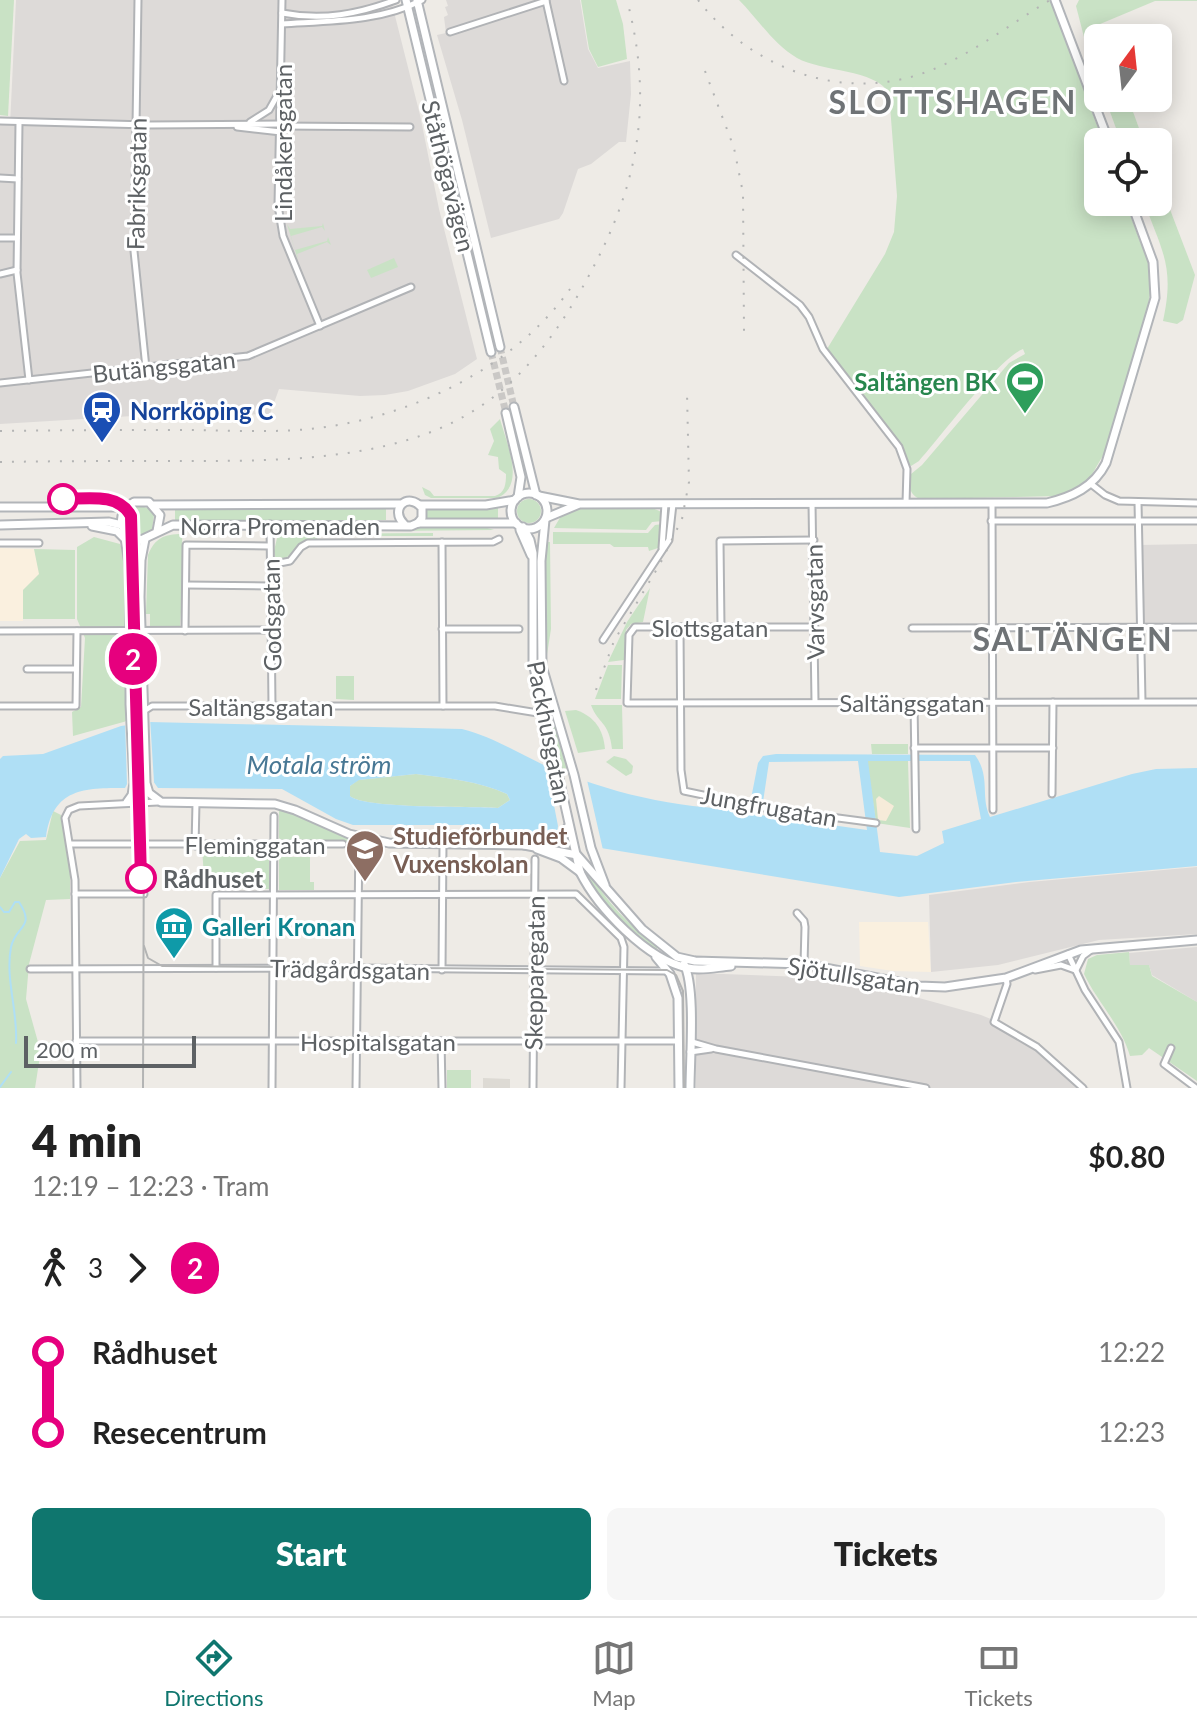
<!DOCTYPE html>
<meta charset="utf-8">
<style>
body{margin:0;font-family:Lato,sans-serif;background:#f6f6f6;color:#222;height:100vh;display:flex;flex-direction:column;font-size:30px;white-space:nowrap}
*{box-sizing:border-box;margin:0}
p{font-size:26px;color:#767676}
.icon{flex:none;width:44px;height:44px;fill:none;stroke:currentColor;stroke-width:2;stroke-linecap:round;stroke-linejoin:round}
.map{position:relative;height:1088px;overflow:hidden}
.drawer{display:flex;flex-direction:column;background:#fff;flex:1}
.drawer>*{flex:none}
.badge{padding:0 16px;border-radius:26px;font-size:28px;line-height:52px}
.needle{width:52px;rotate:15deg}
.controls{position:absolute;left:1084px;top:24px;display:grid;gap:16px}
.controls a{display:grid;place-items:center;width:88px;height:88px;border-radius:12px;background:#fff;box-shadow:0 4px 20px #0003;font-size:40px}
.scale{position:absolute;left:24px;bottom:20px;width:172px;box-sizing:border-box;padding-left:8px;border:4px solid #5d6164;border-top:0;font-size:22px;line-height:28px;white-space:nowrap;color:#5d6164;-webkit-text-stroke:6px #fff;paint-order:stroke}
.map>.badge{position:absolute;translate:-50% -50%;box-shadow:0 0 0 4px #fff}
.legs{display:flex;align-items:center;gap:12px;height:88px;padding:0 32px;font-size:26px}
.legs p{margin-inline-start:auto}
.overview{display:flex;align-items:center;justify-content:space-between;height:136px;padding:0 32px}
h1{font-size:44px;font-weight:800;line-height:60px}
.button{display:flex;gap:16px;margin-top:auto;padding:16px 32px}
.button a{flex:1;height:92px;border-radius:12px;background:#0f766e;color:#fff;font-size:32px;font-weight:800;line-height:92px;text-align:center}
.button a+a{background:#f6f6f6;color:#222}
ul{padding:0 32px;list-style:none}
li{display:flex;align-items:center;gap:28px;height:80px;font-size:30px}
li i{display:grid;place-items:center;width:12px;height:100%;margin:0 10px;background:currentColor}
li i::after{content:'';width:20px;height:20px;margin:-10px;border:6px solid;border-radius:50%;background:#fff}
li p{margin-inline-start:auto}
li:first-child i{background:linear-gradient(#0000 50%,currentColor 0)}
li:last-child i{background:linear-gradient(currentColor 50%,#0000 0)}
.tabs{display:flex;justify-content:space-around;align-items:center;height:112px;border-top:2px solid #e0e0e0;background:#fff;font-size:22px;color:#767676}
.tabs a{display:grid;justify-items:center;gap:4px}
.tabs .on{color:#0f766e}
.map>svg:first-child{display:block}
.commercial{fill:#faf0df}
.industrial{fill:#dddad8}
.education{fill:#dddad4}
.green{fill:#c9e2c5}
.sand{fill:#f6ebd9}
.water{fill:#afdff5;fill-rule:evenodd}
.pier{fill:#eeebe6}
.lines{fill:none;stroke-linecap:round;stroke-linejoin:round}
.stream{stroke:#afdff5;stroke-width:2}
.secondary-tunnel{stroke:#cac8c6;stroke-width:7;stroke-dasharray:7 3.5;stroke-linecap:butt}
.street-casing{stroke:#b1b3b6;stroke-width:9}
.secondary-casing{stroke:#b2b5b9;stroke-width:11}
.street{stroke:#fff;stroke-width:5}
.secondary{stroke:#fff;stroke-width:7}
.tram{stroke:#b3b4b4;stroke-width:2}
.rail{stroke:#b3b4b4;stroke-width:2;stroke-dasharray:2 10;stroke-linecap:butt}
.line-1-casing{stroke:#fff;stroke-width:18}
.line-1{stroke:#e6007e;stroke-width:12}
.stop-1-dot{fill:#fff;stroke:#e6007e;stroke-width:4}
.labels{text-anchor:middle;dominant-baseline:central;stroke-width:6;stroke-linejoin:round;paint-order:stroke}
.street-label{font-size:24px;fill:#5d6164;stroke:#fff}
.leisure-label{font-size:24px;font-weight:bold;fill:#27864d;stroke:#fff;text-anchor:end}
.transit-label{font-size:24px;font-weight:bold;fill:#164399;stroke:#fff;text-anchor:start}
.education-label{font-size:24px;font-weight:bold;fill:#785e54;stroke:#fff;text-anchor:start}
.stop-label{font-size:24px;font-weight:bold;fill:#5d6164;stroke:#fff;text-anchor:start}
.culture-label{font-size:24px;font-weight:bold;fill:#0d838f;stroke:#fff;text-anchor:start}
.water-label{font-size:26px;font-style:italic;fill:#477794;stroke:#fff}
.district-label{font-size:32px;font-weight:bold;letter-spacing:2px;fill:#6f7376;stroke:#fff}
</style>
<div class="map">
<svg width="1197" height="1088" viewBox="0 0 1197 1088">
<rect width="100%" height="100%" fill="#eeebe6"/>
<g class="commercial">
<path d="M0 548 34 549 40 574 23 590V621H0Z"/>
<path d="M859 922H928L931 972 893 971 860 966Z"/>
</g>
<g class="industrial">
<path d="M16 0H391L420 115 439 209 477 359 455 374 408 391 385 395 360 396 279 389 270 414 133 416 0 424V125H10Z"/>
<path d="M446 0H580L588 49 598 68 630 61 631 94 626 142H619L591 164 578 169 563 213 559 219 491 238 462 120 437 35 446 33 444 17 448 15 445 7 448 6Z"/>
<path d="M1197 544V622L1140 623 1139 545Z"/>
<path d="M1197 867V934L1099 940 998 965 931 972 929 895 1030 882Z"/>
<path d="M1197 947V1002L1152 975 1149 965H1130L1129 953Z"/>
<path d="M696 973 804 977 919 998 981 1015 1003 1024 1044 1048 1089 1088H696Z"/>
</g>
<path class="education" d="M483 1078 510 1079V1088H483Z"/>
<g class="green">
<path d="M0 0H14L8 116 0 115Z"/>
<path d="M581 0H616L623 24 627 59 598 67 589 49Z"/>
<path d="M739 0H1051L1103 142H1098V202H1125L1148 262 1151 288 1146 316 1105 452 1091 476 1082 484 1059 496 920 499C908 494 909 485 911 474L922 465 1009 363 1025 354 1023 349C999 358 940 438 919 461L911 466 909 464 903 446 827 349 885 254 894 232 897 196 889 93C875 69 822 72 797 58 774 45 757 18 739 0Z"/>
<path d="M1079 0H1197V1H1155L1093 27 1097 38 1085 41 1076 6Z"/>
<path d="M1105 98H1128L1144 142H1121Z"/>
<path d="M1158 178 1195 275 1183 320 1177 324 1163 321C1175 267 1162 251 1144 202H1158Z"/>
<path d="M323 223 325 231 322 227 291 236 295 250 327 241 328 237 331 245 327 242 297 254 298 260 287 224 290 229 322 226Z"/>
<path d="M394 258 398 267 371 278 367 270Z"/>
<path d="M500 419C506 442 527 486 497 498H431L425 495 422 487 430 491 434 496H495C505 493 506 484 506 474L499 469 498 457 488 455 494 441 490 429Z"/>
<circle cx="529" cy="511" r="12"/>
<path d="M141 506 150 509 154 515 152 530 142 535 138 533V515L135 507Z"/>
<path d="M498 506V520H425V507Z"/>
<path d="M386 507V520L175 522V508Z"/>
<path d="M587 508H652L662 512 663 521 652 522 646 530 554 528 561 516 559 513Z"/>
<path d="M663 524 658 548 649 551 648 547H614L610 544H553V532L648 533 655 525Z"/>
<path d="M484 527 494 530 280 532 286 528Z"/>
<path d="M433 533V536H318L317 539C299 540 294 559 276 561L274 551 278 534Z"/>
<path d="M182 534 183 585 180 626 177 628H150V614H146L148 555C155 538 164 534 182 534Z"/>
<path d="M94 537 120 544 126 558 127 721 73 736 72 712 81 707 85 638 77 619V547Z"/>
<path d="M544 542H550L551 629 546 661 556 706 545 668Z"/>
<path d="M34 549 75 550V619H23V590L39 574Z"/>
<path d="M650 588 643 622 631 624 626 630 624 660 608 662 627 622Z"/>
<path d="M608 665H622L621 699H595Z"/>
<path d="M336 676H354V700L336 699Z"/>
<path d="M591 705H622L623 749H612C609 721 598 724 591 705Z"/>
<path d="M576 710C595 717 603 729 605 749L578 753 565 711Z"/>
<path d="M554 724 568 768 560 769 550 725Z"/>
<path d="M871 744H908V754H872Z"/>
<path d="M614 756 626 759 633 766 632 773 626 776 606 762Z"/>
<path d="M867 761H908L910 828 876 823Z"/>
<path d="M416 774C448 778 478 781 507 794L510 800 498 808C472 806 364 809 350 796V786L358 780Z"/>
<path d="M275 808 292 813 346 837 352 843 344 841 281 840 279 838V811Z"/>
<path d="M53 811 61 815 70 865V899L46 900 29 964 26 999 38 1042H53V1045H48L40 1056 35 1088H0V878L20 841 46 840Z"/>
<path d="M269 848V889H205L202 849Z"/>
<path d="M279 849H285L286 857H310V882H314V890H279Z"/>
<path d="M589 872C607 903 629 925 658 947L656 950 609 910 584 874Z"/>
<path d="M1129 952 1130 965H1149L1152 976 1197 1002V1081L1149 1048 1142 1055 1130 1056C1121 1025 1098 1003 1084 974L1088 959 1097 955Z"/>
<rect x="447" y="1070" width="24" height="18"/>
</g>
<path class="sand" d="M879 796 894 806 886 821 878 820 876 799Z"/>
<path class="water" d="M149 722 462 729C493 737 518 753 546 766 610 793 680 810 749 809L758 763 763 756 776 754 975 755C991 777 980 796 990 817L1132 774 1156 769 1197 768V866L1016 882 899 897 461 825H353L336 819 282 789 158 788 153 781 128 782 125 788C84 788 53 788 46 837L31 838 26 834 19 839 0 878V759L3 756 43 754 121 726ZM868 761H970L981 819 942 831 944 843 917 856 880 852ZM769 762 858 761 867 830 761 815ZM416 774C448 778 478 781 507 794L510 800 498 808C472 806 364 809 350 796V786L359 780Z"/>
<g class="pier">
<path d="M150 718 154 782 127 784 125 721Z"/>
<path d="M546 764 587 780 603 850 550 842 557 833 558 826Z"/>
</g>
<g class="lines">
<g class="stream">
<path d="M0 907 4 912H9L15 902H19C36 928 16 925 11 947 5 979 18 1011 16 1043"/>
<path d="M0 1087 11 1072"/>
</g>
<g class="secondary-tunnel">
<path d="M500 347 514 407"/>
<path d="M491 352 506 413"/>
</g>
<defs>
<g id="street">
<path d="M138 0 134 251 146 368"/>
<path d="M282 0 278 205 283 236 320 326"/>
<path d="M546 1 564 81"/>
<path d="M282 13C323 21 358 14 396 0"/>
<path d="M282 24C329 21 380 22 422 0"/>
<path d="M450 32 546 1"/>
<path d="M0 121 148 125 281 124"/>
<path d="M250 122 269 110 278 94"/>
<path d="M19 123 17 273 29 380"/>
<path d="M280 126 410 127"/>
<path d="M237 127 281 132"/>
<path d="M0 178 18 179"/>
<path d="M0 238H17"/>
<path d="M736 255 800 305 809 317 823 349 899 447 907 469 906 503"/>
<path d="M0 274 17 270"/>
<path d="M0 383 248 356 411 287"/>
<path d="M1091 484 1105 495 1119 501 1197 503"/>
<path d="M1138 502 1142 701"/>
<path d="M812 503 815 702"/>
<path d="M992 503 993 810"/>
<path d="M991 521H1197"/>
<path d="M270 524 272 706"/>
<path d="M442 542 443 706"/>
<path d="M0 543H39"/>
<path d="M662 548 665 504"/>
<path d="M269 565 290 561 301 547 308 543 493 542 499 539"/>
<path d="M186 585 269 586"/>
<path d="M680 627 681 770 684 791 770 809 876 823"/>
<path d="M721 627 720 541 814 540"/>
<path d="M815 627H635L629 635 627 703 1197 702"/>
<path d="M912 628 1197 627"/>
<path d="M442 629H519"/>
<path d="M0 631 269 630"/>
<path d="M185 631 186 545 269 546"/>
<path d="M603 640 669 540 673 504"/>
<path d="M27 669H76"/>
<path d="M914 703 916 829"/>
<path d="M0 706H76L77 631"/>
<path d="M144 711 152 706H495L544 714"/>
<path d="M914 748H1053"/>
<path d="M1052 794 1053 702"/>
<path d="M70 844H343"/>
<path d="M195 846 196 803"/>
<path d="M75 894H144"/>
<path d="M797 913 804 921 805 927 804 964"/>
<path d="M1068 954 1085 990 1119 1042 1127 1088"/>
<path d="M216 968V895L576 894 621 938 624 947 621 1088"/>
<path d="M30 969 357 968 665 971"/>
<path d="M442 970 443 844"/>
<path d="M1035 970 1061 965 1075 970"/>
<path d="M1076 970 1083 956 1091 950"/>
<path d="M1006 978 1007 984 994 1022 1037 1047 1083 1088"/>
<path d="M76 1041H678"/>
<path d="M441 1041 442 1088"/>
<path d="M692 1042 716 1049 926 1088"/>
<path d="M1171 1048 1164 1064 1196 1088"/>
<path d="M690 1052 711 1049"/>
<path d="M77 1088 75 880 65 818 69 810 79 806 158 802"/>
<path d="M272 1088 274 816"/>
<path d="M356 1088 359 837"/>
<path d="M533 1088 535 859"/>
</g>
<g id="secondary">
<path d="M406 0 491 352"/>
<path d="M417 0 500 347"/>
<path d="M1055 0 1109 142"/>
<path d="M514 407 536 495"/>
<path d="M506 413 521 477 518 497"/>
<circle cx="529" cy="511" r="18"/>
<path d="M539 496 579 504 1047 503C1072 497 1094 487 1106 463L1155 298 1153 262 1131 202"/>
<path d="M154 505 400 504"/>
<path d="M420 505H486L515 500"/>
<path d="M0 507H126"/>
<path d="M546 518 577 505"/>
<path d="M545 520 541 561 542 666 574 775 591 848 605 885"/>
<path d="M404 524C389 509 408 491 422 508V518L418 523"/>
<path d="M0 525 109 522 122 525"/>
<path d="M92 526 117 531 124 538"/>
<path d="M523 527 530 540 533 553V663L580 872C598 908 647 960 688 968 702 971 717 967 731 966"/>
<path d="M520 530 531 555"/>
<path d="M124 531 130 571V704L134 783 132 795 127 802"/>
<path d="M157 531 160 515 149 502H134C114 513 119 536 141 540L173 525 411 526 418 523H516"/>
<path d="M145 539 141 560 140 597 146 783 149 793 161 802 275 804 295 810 349 834 389 843 525 845"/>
<path d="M524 845 577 855 642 929 677 957 695 961 804 964 919 986 945 987 1006 978 1081 950 1197 940"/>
<path d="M547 846 557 841 568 827"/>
<path d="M537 849 561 858 580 872"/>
<path d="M656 957 670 974 678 998 679 1088"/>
<path d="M684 964C696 987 690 1059 690 1088"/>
</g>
</defs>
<use href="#street" class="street-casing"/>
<use href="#secondary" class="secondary-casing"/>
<use href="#street" class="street"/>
<use href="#secondary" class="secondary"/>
<g class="tram">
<path d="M115 497 129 504 136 526 138 716 144 810 143 1088"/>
<path d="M144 946 148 958 162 966 667 970 676 975 683 991 684 1088"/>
</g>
<g class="rail">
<path d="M698 0C753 71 848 105 934 69 975 52 1012 23 1050 0"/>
<path d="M705 71 734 148 743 193 744 331"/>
<path d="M0 431C61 430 121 430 182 430 224 430 268 433 310 429 406 419 513 370 570 289"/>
<path d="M0 462C58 461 117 461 175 461 268 461 387 463 470 413 527 379 566 321 596 262 641 175 652 96 627 0"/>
<path d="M596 690 614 641 660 564 682 519 689 482 687 393"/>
</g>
</g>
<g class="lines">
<defs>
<path id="line-1" d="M63 499C86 499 118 492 131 516L141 878"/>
</defs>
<use href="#line-1" class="line-1-casing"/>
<use href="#line-1" class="line-1"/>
</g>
<defs>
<symbol id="stadium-pin" viewBox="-11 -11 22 30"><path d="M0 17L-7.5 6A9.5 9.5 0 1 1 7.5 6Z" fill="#2e9e5b" stroke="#fff"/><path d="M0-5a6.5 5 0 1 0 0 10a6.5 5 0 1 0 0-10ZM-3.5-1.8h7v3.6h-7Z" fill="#fff"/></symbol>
<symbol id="station-pin" viewBox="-11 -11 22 30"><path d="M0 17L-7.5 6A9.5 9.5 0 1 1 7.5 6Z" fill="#1a4fb4" stroke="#fff"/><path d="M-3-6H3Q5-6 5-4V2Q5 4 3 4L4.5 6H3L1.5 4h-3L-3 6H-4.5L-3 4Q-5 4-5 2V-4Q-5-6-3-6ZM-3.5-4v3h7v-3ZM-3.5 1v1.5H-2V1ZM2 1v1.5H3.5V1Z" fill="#fff"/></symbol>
<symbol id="university-pin" viewBox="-11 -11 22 30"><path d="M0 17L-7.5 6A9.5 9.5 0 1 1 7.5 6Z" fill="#8d6e63" stroke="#fff"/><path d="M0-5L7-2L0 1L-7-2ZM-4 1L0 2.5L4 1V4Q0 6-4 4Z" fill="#fff"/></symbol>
<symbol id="museum-pin" viewBox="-11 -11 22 30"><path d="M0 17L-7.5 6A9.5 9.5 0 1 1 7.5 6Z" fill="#0f9aa8" stroke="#fff"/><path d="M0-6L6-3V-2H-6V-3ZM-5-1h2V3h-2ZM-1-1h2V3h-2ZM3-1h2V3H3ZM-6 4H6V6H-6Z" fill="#fff"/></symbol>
</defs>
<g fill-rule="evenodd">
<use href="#stadium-pin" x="1003" y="359" width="44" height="60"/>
<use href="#station-pin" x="80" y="388" width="44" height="60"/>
<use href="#university-pin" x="343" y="827" width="44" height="60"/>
<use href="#museum-pin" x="152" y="904" width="44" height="60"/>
</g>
<g class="stop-1-dot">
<circle cx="63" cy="499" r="14"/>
<circle cx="141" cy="878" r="14"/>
</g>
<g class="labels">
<g class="street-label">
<text transform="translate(282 143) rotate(-90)">Lindåkersgatan</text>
<text transform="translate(449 176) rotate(76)">Ståthögavägen</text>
<text transform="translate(136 184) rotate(-89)">Fabriksgatan</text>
<text transform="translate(164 366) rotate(-6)">Butängsgatan</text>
<text x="280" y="525">Norra Promenaden</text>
<text transform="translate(814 602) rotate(-91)">Varvsgatan</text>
<text transform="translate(271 615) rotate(-91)">Godsgatan</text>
<text x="710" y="627">Slottsgatan</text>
<text x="912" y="702">Saltängsgatan</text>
<text x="261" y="706">Saltängsgatan</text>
<text transform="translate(550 732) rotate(79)">Packhusgatan</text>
<text transform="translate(769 806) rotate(10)">Jungfrugatan</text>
<text x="255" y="844">Fleminggatan</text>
<text transform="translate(350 969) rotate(1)">Trädgårdsgatan</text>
<text transform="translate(534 973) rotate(-89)">Skepparegatan</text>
<text transform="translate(854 975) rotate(9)">Sjötullsgatan</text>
<text x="378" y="1041">Hospitalsgatan</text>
</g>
<g class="leisure-label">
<text x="997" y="381">Saltängen BK</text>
</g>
<g class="transit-label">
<text x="130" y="410">Norrköping C</text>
</g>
<g class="education-label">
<text x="393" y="835">Studieförbundet<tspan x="393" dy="28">Vuxenskolan</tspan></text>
</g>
<g class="stop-label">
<text x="163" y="878">Rådhuset</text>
</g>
<g class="culture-label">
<text x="202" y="926">Galleri Kronan</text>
</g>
<g class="water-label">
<text x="319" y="764">Motala ström</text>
</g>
<g class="district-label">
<text x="953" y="101">SLOTTSHAGEN</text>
<text x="1073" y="638">SALTÄNGEN</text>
</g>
</g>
</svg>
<div class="controls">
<a><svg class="needle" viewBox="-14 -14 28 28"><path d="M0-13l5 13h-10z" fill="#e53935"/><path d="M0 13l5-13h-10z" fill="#767676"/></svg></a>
<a><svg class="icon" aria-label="locate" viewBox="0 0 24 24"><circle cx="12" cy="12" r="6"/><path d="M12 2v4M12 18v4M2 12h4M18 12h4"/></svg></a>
</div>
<div class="scale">200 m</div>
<b class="badge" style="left:133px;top:659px;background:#e6007e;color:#fff">2</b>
</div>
<section class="drawer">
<div class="overview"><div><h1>4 min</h1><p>12:19 – 12:23 · Tram</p></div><b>$0.80</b></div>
<div class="legs"><svg class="icon" aria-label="walk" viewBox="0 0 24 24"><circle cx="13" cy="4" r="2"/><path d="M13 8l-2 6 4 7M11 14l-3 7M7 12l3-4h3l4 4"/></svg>3<svg class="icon" aria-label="forward" viewBox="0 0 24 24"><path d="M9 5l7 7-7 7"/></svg><b class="badge" style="background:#e6007e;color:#fff">2</b></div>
<ul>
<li><i style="color:#e6007e"></i><b>Rådhuset</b><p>12:22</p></li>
<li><i style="color:#e6007e"></i><b>Resecentrum</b><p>12:23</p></li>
</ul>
<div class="button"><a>Start</a><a>Tickets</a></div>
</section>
<nav class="tabs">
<a class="on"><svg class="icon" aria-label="directions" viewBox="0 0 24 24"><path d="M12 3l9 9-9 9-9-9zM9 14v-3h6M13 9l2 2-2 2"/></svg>Directions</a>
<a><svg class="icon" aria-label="map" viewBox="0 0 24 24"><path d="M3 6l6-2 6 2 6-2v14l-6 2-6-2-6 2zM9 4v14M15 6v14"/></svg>Map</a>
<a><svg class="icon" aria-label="tickets" viewBox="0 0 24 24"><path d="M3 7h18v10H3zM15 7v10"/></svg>Tickets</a>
</nav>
